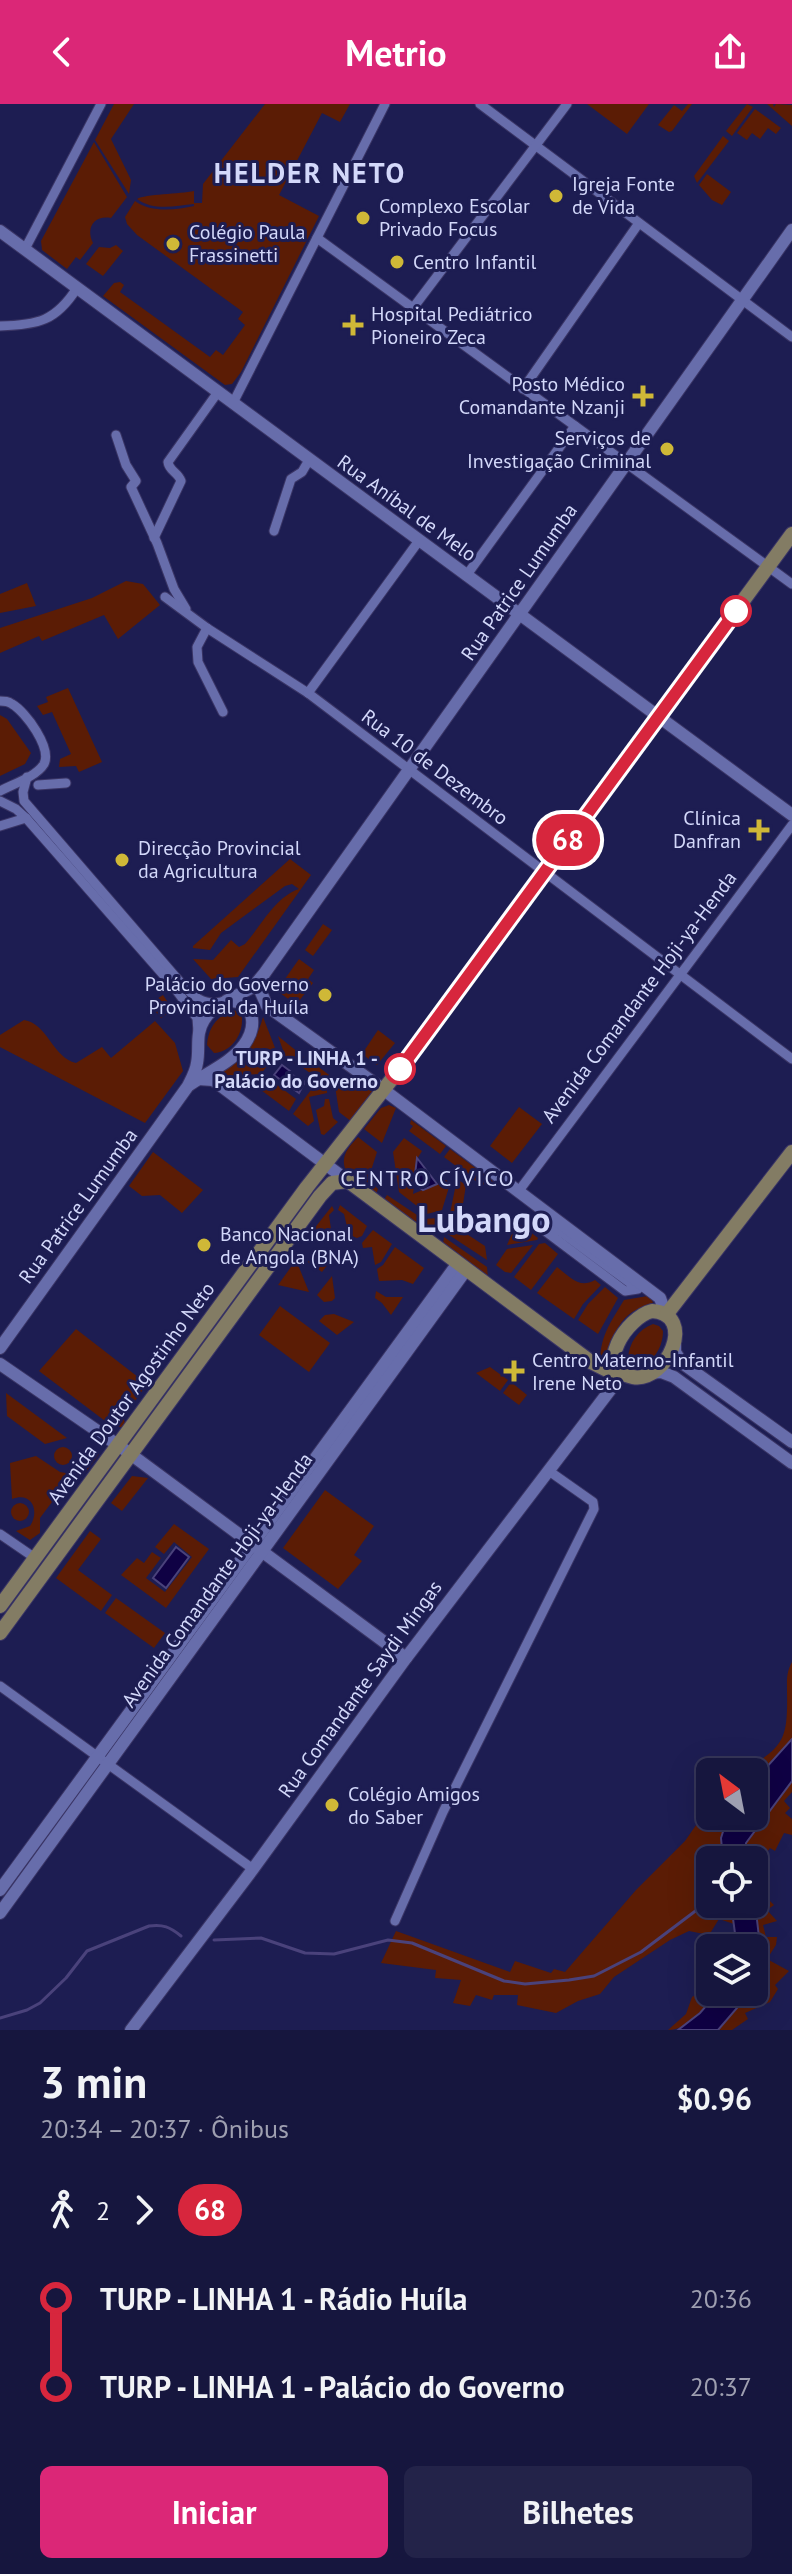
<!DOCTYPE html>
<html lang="pt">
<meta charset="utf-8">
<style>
body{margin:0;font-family:"PT Sans",sans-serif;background:#232349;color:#f1f3f6;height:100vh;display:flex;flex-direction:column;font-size:30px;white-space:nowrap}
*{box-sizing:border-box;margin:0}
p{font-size:26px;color:#9e9fb0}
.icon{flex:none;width:44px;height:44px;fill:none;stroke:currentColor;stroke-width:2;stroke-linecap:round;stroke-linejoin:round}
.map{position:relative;height:1926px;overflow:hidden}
.sheet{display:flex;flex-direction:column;background:#16163e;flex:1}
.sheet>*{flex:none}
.badge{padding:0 16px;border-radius:26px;font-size:28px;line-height:52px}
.needle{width:52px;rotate:328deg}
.controls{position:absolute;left:696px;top:1654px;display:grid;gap:16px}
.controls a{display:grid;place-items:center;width:72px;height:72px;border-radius:12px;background:#16163e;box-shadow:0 8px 32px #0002,0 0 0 2px #353558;font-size:40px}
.map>.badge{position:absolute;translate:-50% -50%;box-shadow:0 0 0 4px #fff}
.legs{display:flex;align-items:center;gap:12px;height:88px;padding:0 40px;font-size:26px}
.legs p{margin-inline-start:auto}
.summary{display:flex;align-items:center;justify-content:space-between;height:136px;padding:0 40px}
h1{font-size:44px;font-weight:700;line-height:60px}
.button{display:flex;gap:16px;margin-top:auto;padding:16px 40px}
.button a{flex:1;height:92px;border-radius:12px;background:#db2777;color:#fff;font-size:32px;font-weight:700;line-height:92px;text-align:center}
.button a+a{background:#232349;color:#f1f3f6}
ul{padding:0 40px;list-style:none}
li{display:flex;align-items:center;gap:28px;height:88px;font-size:30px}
li i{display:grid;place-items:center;width:12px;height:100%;margin:0 10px;background:currentColor}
li i::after{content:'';width:20px;height:20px;margin:-10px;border:6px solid;border-radius:50%;background:#16163e}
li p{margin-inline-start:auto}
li:first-child i{background:linear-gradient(#0000 50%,currentColor 0)}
li:last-child i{background:linear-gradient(currentColor 50%,#0000 0)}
header{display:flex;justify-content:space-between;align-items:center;height:104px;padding:0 40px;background:#db2777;color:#fff;font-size:36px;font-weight:700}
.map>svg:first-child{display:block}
.green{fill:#5b1c05}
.water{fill:#0f0144;stroke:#4a427b;stroke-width:2}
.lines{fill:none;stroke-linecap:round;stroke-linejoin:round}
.stream{stroke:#4a427b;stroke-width:3}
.minor-casing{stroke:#3a3565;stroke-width:11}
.tertiary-casing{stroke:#3a3565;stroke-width:14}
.primary-casing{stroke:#3a3565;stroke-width:16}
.minor{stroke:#676dab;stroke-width:9}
.tertiary{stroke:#676dab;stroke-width:12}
.primary{stroke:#837c64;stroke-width:14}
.line-1-casing{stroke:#fff;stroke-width:18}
.line-1{stroke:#d7263d;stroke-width:12}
.poi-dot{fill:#cfb837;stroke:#1d1d52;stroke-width:3}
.stop-1-dot{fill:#fff;stroke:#d7263d;stroke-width:4}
.labels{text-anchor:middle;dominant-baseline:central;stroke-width:6;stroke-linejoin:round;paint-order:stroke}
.poi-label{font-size:20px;fill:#d3d8fa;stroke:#1d1d52;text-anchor:start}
.street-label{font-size:20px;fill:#d3d8fa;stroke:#1d1d52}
.stop-label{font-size:20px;font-weight:bold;fill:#d3d8fa;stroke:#1d1d52;text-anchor:end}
.neighbourhood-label{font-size:22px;letter-spacing:2px;fill:#d3d8fa;stroke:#1d1d52}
.district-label{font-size:28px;font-weight:bold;letter-spacing:2px;fill:#d3d8fa;stroke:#1d1d52}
.town-label{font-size:36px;font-weight:bold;fill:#d3d8fa;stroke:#1d1d52}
</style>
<header><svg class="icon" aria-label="back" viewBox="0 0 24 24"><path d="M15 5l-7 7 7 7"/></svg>Metrio<svg class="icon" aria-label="share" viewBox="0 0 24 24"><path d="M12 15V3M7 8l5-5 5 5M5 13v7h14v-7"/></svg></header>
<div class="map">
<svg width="792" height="1926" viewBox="0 0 792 1926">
<rect width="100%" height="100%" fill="#1d1d52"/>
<g class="green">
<path d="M114 0H134L111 35 131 76 129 90 95 36Z"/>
<path d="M265 0H350L340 18 322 9 279 91 319 112 241 268 232 280 225 281 103 192 114 179 120 178 124 181 120 188 210 253 216 246 223 251 245 221 238 215 243 208 137 131 127 120 125 113 135 97C151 109 176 106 194 102V100C175 102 153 107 137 95 145 90 180 90 194 87V99H202L203 80Z"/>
<path d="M587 0H649L627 30Z"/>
<path d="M688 0H692L672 27 669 28 658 21 674 1 682 7Z"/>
<path d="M747 0 753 3 732 32 726 27Z"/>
<path d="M767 0H773L774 3 776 0 792 1V22Z"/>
<path d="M755 5 781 24 776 30 768 24 760 35 752 29 747 36 737 29Z"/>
<path d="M723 32 729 37 697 79 694 72Z"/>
<path d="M94 38 127 93 111 114C95 111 85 123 93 139L80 156 76 153 67 165 42 146 41 137Z"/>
<path d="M707 70 731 88 722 101 712 96 699 81Z"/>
<path d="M116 141 123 147 103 172 86 160 99 143 110 144Z"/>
<path d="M126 477 143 480 160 501 118 535 104 511 42 537 39 532 0 549V524L92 494Z"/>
<path d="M27 479 36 502 0 509V490Z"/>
<path d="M68 584 102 658 79 668 76 662 59 663 60 655 71 650 52 608 43 611 37 602 48 598 46 593Z"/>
<path d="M0 611 7 615 31 649 25 660 0 672Z"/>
<path d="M290 755 311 771 238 873 211 875 193 855 213 856 231 836 239 843 245 840C261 822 275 793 299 785L292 780 285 782 221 829 210 846 193 844V842Z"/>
<path d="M323 820 332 826 313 852 305 846Z"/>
<path d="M299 855 314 866 308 875 313 879 299 897 294 899 280 889 278 885Z"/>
<path d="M163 891 173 906 161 914 149 900Z"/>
<path d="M233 906 239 908 242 914C243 931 231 948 214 949L207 941C208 924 217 912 233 906Z"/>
<path d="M263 913 277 949 261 970 219 972 214 969C242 957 255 942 263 913Z"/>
<path d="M24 916C47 919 53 954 76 959L102 943 111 954 155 917 175 939 183 967 145 1019 0 943V931Z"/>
<path d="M378 926 395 939 377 961 362 950Z"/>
<path d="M278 932 304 953 297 961 285 952Z"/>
<path d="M309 956 336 976C321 976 315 973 303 964Z"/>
<path d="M272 977 296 995 289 1007 253 980Z"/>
<path d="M314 982H327V989L309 993 314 1017 308 1022 293 1010Z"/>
<path d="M335 982 367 983 374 989 352 1018 339 1008Z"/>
<path d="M325 995H329L333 1014 338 1018 324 1031 321 1030 316 1006 324 1002Z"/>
<path d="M389 1001 396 1004 382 1039 364 1025 381 1004Z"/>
<path d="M519 1003 542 1020 512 1059 490 1042Z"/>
<path d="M411 1016 446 1042 440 1050 409 1027 413 1022 410 1020Z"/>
<path d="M358 1033 377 1048 368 1076 378 1085 376 1090 346 1067C340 1052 348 1044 358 1033Z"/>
<path d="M404 1034 422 1047 417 1055 413 1090 446 1076 450 1080 442 1106 427 1110 399 1088 393 1048Z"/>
<path d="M450 1045 494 1078 481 1081 444 1053Z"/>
<path d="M153 1048 203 1086 182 1109 160 1091 142 1092 129 1082Z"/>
<path d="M457 1075 466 1081 459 1125 485 1142 487 1156 446 1129Z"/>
<path d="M387 1091 423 1115 439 1114 434 1134 384 1096Z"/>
<path d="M340 1101 367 1122 362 1132 357 1134 349 1131 344 1110 338 1106Z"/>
<path d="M332 1102 334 1106 329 1111 332 1132 325 1137 312 1135 310 1130Z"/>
<path d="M517 1118 538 1134 537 1136 507 1141Z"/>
<path d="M373 1126 392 1140 381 1158 375 1161 372 1143 363 1144 362 1139Z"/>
<path d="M444 1133 487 1163 488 1174 443 1140Z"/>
<path d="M545 1139 558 1150 531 1186 514 1173 539 1140Z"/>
<path d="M533 1141 511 1169 505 1168 496 1161 507 1145Z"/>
<path d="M395 1143 424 1164 413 1180 402 1176 379 1177 377 1165 383 1161Z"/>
<path d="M315 1149 319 1151 327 1149 329 1159 322 1168 308 1158Z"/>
<path d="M296 1156 309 1188 278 1181Z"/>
<path d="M557 1163C570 1173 579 1185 595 1176L601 1181 583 1200 574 1215 537 1189Z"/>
<path d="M332 1172 335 1194 332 1197 324 1198 317 1191Z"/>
<path d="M605 1183 618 1194 598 1230 578 1216 588 1200Z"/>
<path d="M376 1187 386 1193H403L391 1211 382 1199 375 1194Z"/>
<path d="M648 1192 652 1195 653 1200C618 1207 613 1231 606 1261L600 1256C601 1230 611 1218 624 1196Z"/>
<path d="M280 1202 330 1239 309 1268 259 1231Z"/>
<path d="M334 1210 354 1218 337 1231 319 1217 325 1211Z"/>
<path d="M653 1220 659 1222 663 1227C663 1244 652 1262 634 1262L628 1255C629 1238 638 1226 653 1220Z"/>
<path d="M76 1225 147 1280 123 1314 126 1321 124 1323H113L39 1267Z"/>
<path d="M490 1263 508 1276 500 1287 476 1269Z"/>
<path d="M511 1278 527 1291 519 1301 503 1289Z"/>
<path d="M6 1289 67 1334 45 1340 7 1312Z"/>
<path d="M89 1342 99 1350 86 1368 73 1370 40 1414V1429L30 1436 16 1427 30 1422C40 1407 32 1387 12 1395L10 1359 36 1352 60 1368 72 1370V1364Z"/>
<circle cx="63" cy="1352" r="9"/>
<path d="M132 1372 148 1374 122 1407 111 1399Z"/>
<path d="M325 1386 374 1422 354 1451 362 1457 338 1485 283 1444Z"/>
<circle cx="20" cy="1408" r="9"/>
<path d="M174 1420 209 1445 166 1504 121 1471 137 1454 144 1459 152 1448 161 1454 146 1474 165 1488 192 1453 174 1438 164 1450 155 1443Z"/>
<path d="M90 1427 101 1435 78 1466 112 1491 101 1507 56 1474Z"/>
<path d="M116 1494 165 1529 154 1544 105 1509Z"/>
<path d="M792 1558V1635L754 1677V1668H741C783 1643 788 1638 787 1588 787 1576 786 1569 792 1558Z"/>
<path d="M792 1677V1688L784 1697 790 1704 785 1709 792 1715V1731L784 1729 775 1747 770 1744 755 1764 769 1778 764 1782 767 1787 763 1790 774 1801 767 1806 777 1817 763 1821 766 1833H777L776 1841 767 1855 789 1867 775 1881 778 1885 770 1898 745 1909 748 1915 732 1926H718L737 1904 746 1888H754V1869L760 1842 754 1790V1756H745L746 1739Z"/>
<path d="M710 1701V1712H728L721 1734 723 1756H710V1800H731L734 1820 719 1815 709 1831 689 1827 670 1836 614 1873 600 1890 578 1897 556 1909 517 1901 518 1891H494L492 1896 476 1891 470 1902 453 1899 461 1876 435 1874 436 1866 381 1859 396 1827 510 1868 515 1857 551 1869 554 1865 565 1868 636 1786 685 1737Z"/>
<path d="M710 1882V1888H718C705 1903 689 1926 668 1926L686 1910 692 1893Z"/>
</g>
<g class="water">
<path d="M282 961 290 967 289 969 305 978 299 989 274 971Z"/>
<path d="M417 1054 437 1080 423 1086 414 1079Z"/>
<path d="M176 1443 189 1453 166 1484 153 1474Z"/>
<path d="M792 1635V1677L746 1739 745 1756H723L721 1734 728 1712H754V1677Z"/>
<path d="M754 1790 760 1842 754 1869V1844H737L731 1800H754Z"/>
<path d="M718 1888H746L737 1904 718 1926H678L700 1909Z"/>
</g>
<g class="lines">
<g class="stream">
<path d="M214 1836 261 1834 305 1849 334 1850 388 1836 412 1839 504 1877 525 1880 569 1876 594 1872 641 1848 710 1796"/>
<path d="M0 1914 27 1906 40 1899 66 1874 87 1847 149 1822C163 1820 170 1823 181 1832"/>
</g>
<defs>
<g id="minor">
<path d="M480 0 792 233"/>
<path d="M317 134 792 480"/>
<path d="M25 145 101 0"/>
<path d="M413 204 567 0"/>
<path d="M0 222C38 221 56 217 77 184"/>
<path d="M523 285 639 119"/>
<path d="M233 299 385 0"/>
<path d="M116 331 126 361 136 377 131 383 157 439 174 485 186 505"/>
<path d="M274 427 291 375 302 368 309 356"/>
<path d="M154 434 181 377C178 368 169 367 168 358L218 288"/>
<path d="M466 472 575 322"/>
<path d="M165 493 207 524 308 589 792 955"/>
<path d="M207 524 197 543 198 558 223 608"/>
<path d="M308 589 418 438"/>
<path d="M0 597C5 597 8 597 12 600 26 608 52 644 44 660 36 673 13 680 0 687"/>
<path d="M27 673 23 688 24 697 180 878C193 892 202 902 222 898"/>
<path d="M38 681 66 679"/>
<path d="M0 697 16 705 26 714 174 883 197 914 198 928"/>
<path d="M0 722 26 714"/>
<path d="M518 1088 792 721"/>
<path d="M545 1116 638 1185 625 1187 533 1118Z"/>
<path d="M0 1430 35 1454"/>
<path d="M0 1582 253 1765"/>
<path d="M395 1817 443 1708 594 1405 593 1398 549 1367"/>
</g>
<g id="tertiary">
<path d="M0 127 792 711"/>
<path d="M260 886 267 902 384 986 660 1194 666 1211"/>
<path d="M226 897 253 883 264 870 792 126"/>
<path d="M198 975 213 976 348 1077"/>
<path d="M675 1236V1248L682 1259 792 1338"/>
<path d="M0 1244 188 982C192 974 196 967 197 959 200 944 195 930 204 916 228 878 270 904 244 941 231 959 206 969 188 982"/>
<path d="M0 1260 125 1346 406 1554"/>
<path d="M650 1269 661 1268 674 1273 792 1359"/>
<path d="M0 1786 458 1159"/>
<path d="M0 1809 466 1166"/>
<path d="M131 1926 253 1765 406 1554 623 1269"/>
</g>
<g id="primary">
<path d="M652 1207C698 1210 667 1279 633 1273 592 1266 627 1213 652 1207Z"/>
<path d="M666 1211 792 1048"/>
<path d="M0 1502 307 1083 395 971 792 430"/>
<path d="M0 1529 320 1092 332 1079 348 1077 591 1258 611 1268 623 1269"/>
</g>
</defs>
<use href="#minor" class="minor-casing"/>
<use href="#tertiary" class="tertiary-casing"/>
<use href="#primary" class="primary-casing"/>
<use href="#minor" class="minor"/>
<use href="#tertiary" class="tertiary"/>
<use href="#primary" class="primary"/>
</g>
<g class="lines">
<defs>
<path id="line-1" d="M400 965 736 507"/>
</defs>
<use href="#line-1" class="line-1-casing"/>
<use href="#line-1" class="line-1"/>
</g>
<g class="poi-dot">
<circle cx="556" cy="92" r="8"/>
<circle cx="363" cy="114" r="8"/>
<circle cx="173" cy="140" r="8"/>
<circle cx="397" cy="158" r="8"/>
<path d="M349 209h8v8h8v8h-8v8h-8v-8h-8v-8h8z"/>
<path d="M639 280h8v8h8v8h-8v8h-8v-8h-8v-8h8z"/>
<circle cx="667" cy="345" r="8"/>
<path d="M755 714h8v8h8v8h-8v8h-8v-8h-8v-8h8z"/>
<circle cx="122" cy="756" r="8"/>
<circle cx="325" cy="891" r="8"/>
<circle cx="204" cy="1141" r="8"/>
<path d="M510 1255h8v8h8v8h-8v8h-8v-8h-8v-8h8z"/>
<circle cx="332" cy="1701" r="8"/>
</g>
<g class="stop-1-dot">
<circle cx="736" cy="507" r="14"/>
<circle cx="400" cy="965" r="14"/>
</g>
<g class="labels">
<g class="poi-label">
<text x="572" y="80">Igreja Fonte<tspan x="572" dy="23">de Vida</tspan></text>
<text x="379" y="102">Complexo Escolar<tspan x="379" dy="23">Privado Focus</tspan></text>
<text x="189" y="128">Colégio Paula<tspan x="189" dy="23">Frassinetti</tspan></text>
<text x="413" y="158">Centro Infantil</text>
<text x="371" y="210">Hospital Pediátrico<tspan x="371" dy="23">Pioneiro Zeca</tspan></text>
<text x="625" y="280" text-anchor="end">Posto Médico<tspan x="625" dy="23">Comandante Nzanji</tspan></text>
<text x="651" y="334" text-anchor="end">Serviços de<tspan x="651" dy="23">Investigação Criminal</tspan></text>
<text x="741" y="714" text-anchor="end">Clínica<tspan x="741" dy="23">Danfran</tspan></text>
<text x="138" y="744">Direcção Provincial<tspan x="138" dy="23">da Agricultura</tspan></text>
<text x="309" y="880" text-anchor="end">Palácio do Governo<tspan x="309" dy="23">Provincial da Huíla</tspan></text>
<text x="220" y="1130">Banco Nacional<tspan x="220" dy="23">de Angola (BNA)</tspan></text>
<text x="532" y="1256">Centro Materno-Infantil<tspan x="532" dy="23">Irene Neto</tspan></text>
<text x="348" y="1690">Colégio Amigos<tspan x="348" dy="23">do Saber</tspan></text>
</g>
<g class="street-label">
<text transform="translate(407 404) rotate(36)">Rua Aníbal de Melo</text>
<text transform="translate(519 478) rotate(-55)">Rua Patrice Lumumba</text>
<text transform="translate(435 663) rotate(37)">Rua 10 de Dezembro</text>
<text transform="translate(639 893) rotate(-53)">Avenida Comandante Hoji-ya-Henda</text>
<text transform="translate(78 1102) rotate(-54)">Rua Patrice Lumumba</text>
<text transform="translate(131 1289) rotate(-54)">Avenida Doutor Agostinho Neto</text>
<text transform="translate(217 1476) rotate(-54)">Avenida Comandante Hoji-ya-Henda</text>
<text transform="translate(360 1585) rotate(-54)">Rua Comandante Saydi Mingas</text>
</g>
<g class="stop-label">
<text x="378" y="954">TURP - LINHA 1 -<tspan x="378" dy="23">Palácio do Governo</tspan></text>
</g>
<g class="neighbourhood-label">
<text x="428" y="1074">CENTRO CÍVICO</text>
</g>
<g class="district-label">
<text x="310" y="68">HELDER NETO</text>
</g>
<g class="town-label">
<text x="484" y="1114">Lubango</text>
</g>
</g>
</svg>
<div class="controls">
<a><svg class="needle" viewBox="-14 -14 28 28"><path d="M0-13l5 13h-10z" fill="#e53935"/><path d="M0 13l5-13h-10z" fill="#9e9fb0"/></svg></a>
<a><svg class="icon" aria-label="locate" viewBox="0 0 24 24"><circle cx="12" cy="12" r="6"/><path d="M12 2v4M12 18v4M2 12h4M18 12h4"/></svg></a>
<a><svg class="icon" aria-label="layers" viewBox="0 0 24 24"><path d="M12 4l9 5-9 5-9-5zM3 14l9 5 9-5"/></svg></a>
</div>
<b class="badge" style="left:568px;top:736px;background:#d7263d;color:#fff">68</b>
</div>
<section class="sheet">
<div class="summary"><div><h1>3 min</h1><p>20:34 – 20:37 · Ônibus</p></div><b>$0.96</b></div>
<div class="legs"><svg class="icon" aria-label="walk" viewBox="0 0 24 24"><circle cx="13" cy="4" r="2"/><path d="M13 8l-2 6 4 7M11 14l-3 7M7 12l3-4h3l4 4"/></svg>2<svg class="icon" aria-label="forward" viewBox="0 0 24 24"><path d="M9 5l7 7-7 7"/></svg><b class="badge" style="background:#d7263d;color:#fff">68</b></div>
<ul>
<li><i style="color:#d7263d"></i><b>TURP - LINHA 1 - Rádio Huíla</b><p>20:36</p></li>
<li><i style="color:#d7263d"></i><b>TURP - LINHA 1 - Palácio do Governo</b><p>20:37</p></li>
</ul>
<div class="button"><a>Iniciar</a><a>Bilhetes</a></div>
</section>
